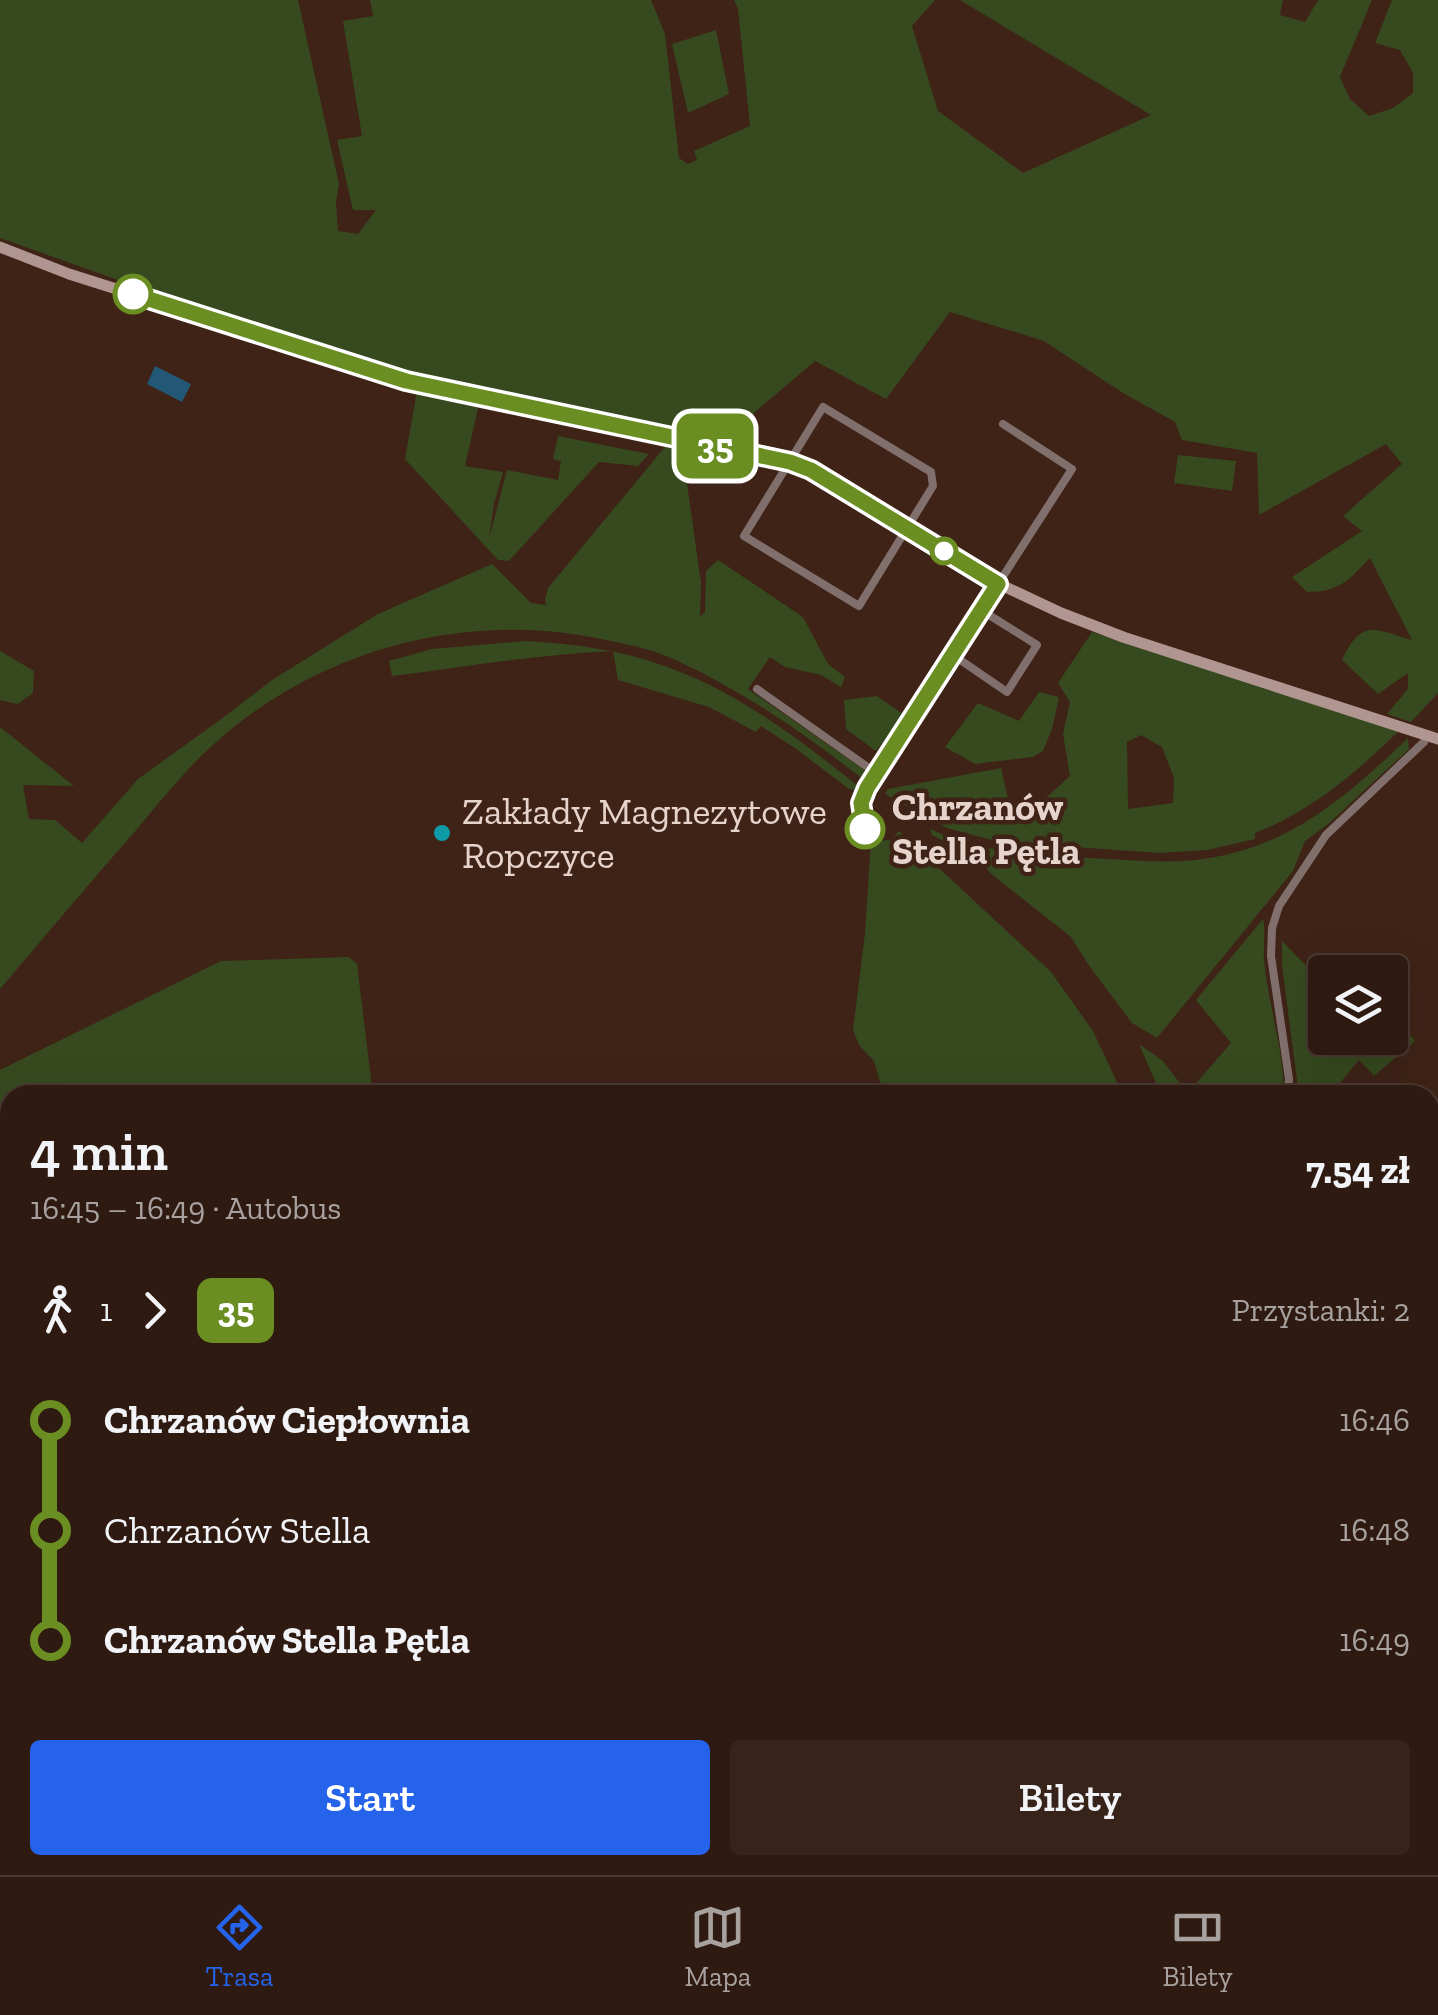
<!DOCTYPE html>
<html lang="pl">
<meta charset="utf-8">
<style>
body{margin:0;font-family:"Zilla Slab",serif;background:#37231a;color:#f1f3f6;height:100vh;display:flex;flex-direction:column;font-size:38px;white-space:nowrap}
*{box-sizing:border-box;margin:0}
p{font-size:32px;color:#a7a19f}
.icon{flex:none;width:55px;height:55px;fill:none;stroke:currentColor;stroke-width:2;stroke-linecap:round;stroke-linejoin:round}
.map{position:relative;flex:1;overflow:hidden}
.side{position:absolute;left:0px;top:1085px;width:1440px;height:790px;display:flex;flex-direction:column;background:#2f1a11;border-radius:30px 30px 0 0;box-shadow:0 10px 40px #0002,0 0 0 2px #4a3831}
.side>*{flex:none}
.badge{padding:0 20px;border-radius:15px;font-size:35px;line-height:65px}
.buttons{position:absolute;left:1308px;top:955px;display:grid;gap:20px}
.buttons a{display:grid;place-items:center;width:100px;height:100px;border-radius:10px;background:#2f1a11;box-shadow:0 10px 40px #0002,0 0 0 2px #4a3831;font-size:50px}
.map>.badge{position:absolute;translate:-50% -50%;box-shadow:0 0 0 5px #fff}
.legs{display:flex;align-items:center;gap:15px;height:110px;padding:0 30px;font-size:32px}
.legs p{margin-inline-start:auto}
.summary{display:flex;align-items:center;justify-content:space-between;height:170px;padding:0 30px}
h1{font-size:55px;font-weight:600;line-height:75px}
.cta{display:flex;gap:20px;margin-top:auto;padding:20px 30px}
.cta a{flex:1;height:115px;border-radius:10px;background:#2563eb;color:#fff;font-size:40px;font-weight:600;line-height:115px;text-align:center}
.cta a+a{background:#37231a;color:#f1f3f6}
ul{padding:0 30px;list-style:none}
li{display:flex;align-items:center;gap:35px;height:110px;font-size:38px}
li i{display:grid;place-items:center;width:15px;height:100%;margin:0 12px;background:currentColor}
li i::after{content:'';width:25px;height:25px;margin:-12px;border:8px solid;border-radius:50%;background:#2f1a11}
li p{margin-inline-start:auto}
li:first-child i{background:linear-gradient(#0000 50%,currentColor 0)}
li:last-child i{background:linear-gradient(currentColor 50%,#0000 0)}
.tabs{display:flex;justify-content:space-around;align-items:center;height:140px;border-top:2px solid #4a3831;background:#2f1a11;font-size:28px;color:#a7a19f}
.tabs a{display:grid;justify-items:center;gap:5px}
.tabs .active{color:#2563eb}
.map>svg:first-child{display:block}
.green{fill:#36491f;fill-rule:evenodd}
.water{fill:#225875}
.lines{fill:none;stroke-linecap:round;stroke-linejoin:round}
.street{stroke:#806f6d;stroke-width:8}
.secondary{stroke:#b09591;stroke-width:11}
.line-1-casing{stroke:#fff;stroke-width:22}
.line-1{stroke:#6b8e23;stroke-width:15}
.stop-1-dot{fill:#fff;stroke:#6b8e23;stroke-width:5}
.culture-dot{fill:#0f9aa8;stroke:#3f2317;stroke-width:4}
.labels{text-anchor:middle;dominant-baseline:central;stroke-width:9;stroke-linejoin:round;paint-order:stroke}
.stop-label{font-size:38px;font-weight:bold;fill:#e6d3cb;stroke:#3f2317;text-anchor:start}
.poi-label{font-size:38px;fill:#e6d3cb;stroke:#3f2317;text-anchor:start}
</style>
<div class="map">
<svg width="1438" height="1875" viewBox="0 0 1438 1875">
<rect width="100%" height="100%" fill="#3f2317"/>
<g class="green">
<path d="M0 0H298L339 184 336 202 338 231 358 234 376 210H353L337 140 362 136 343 21 373 16 370 0H651L665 34 679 158 688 164 697 160 694 151 750 126 738 9 734 0H935L912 26 938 111 1023 173 1151 115 960 0H1283L1280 15 1305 22 1318 0H1372L1340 77 1350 99 1369 116 1393 108 1413 93V73L1400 50 1375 43 1392 0H1438V693L1411 722 1387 714 1408 689V673L1378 694 1342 660C1362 617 1376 630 1412 640L1370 558C1349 580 1340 592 1307 592L1292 577 1362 531 1343 516 1402 464 1386 444 1259 515 1257 453 1182 440 1175 422 1123 393 1044 341 950 312 886 399 815 361 723 439 421 376 118 280 0 238Z"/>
<path d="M716 30 729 94 688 113 672 44Z"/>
<path d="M417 391 478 408 465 466 503 472 494 504 489 539 507 470 558 480 561 461 553 459 558 436 649 454 638 466 599 462 509 561 498 560 405 459Z"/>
<path d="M669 442 683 455 701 583 700 617 705 612 706 571 718 560 803 617 828 664 845 677 841 687 821 675 785 667 770 657 748 689 869 773 864 780C805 734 742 690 673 659 650 648 625 644 601 639 464 610 318 650 214 744 186 769 162 799 138 828 91 881 46 935 0 989V727L74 786 23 785 29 819 55 820 82 843 138 779 224 717 272 680 378 614 492 564 531 603 546 605 545 600 548 588Z"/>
<path d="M1178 455 1236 461 1232 491 1174 483Z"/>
<path d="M1092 632 1119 640 1399 731C1355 773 1312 811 1255 833V839L1207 850 1160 853 1000 842 947 828 885 794 888 789 1001 768 1009 803 1027 815 1070 776 1063 734 1070 702 1058 683ZM1141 735 1162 747 1174 778 1173 803 1128 809 1127 742Z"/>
<path d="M526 641C575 644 623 650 670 668 739 693 802 741 859 787L856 790 849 789 795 748 761 726 756 732 709 707 618 680 613 651C539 654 466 667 392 676L389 661 432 649Z"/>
<path d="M0 651 34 671 33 693 18 704 0 700Z"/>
<path d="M1039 692 1059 697 1052 729 1043 751 1033 757 975 764 945 747 978 703 1019 721Z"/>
<path d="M877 696 904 715 876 751 846 729 844 700Z"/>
<path d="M1408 738 1409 749 1327 825 1305 841 1293 871 1157 1038 1132 1023 1090 967 1071 937 990 873 982 862 932 835 930 829C982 853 1030 855 1087 858 1122 859 1158 864 1194 860 1285 851 1344 799 1408 738Z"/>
<path d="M899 831 1051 972 1093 1031 1123 1095H884L874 1061 859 1045 853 1030 865 933 871 841 891 840Z"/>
<path d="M1263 919C1266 932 1263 945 1264 959 1268 1005 1284 1049 1284 1095H1196L1191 1089 1231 1043 1196 1000Z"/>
<path d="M1282 941 1325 985V1038H1390V1010L1415 1041 1374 1076 1359 1060 1330 1095H1296L1297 1080 1282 966Z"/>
<path d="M349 957 357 964 373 1095H10V1865H209V1875H0V1070L221 961Z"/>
<path d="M1139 1044 1163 1061 1189 1095H1161Z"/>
<path d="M1430 1346 1438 1355V1875H1037L1039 1865H1430Z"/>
</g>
<path class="water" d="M155 366 191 384 182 402 147 384Z"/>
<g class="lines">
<g class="street">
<path d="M823 407 931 472 933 486 859 606 744 536Z"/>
<path d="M953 655 1007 692 1037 645 981 610"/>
<path d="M757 689 876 773"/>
<path d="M866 836 861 803 867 788 1072 469 1003 424"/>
<path d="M1288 1095 1289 1079 1271 956 1272 928 1279 906 1326 835 1424 742 1426 736"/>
<path d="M1430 1261 1438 1251"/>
<path d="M1430 1336 1438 1345"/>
</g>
<path class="secondary" d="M0 247 69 274 407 381 768 457 811 470 997 583 1061 613 1123 637 1438 739"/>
</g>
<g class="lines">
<defs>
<path id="line-1" d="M133 294 406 381 790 462 811 470 998 584 867 788 861 803 865 829"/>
</defs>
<use href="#line-1" class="line-1-casing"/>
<use href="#line-1" class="line-1"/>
</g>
<g class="stop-1-dot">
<circle cx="133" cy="294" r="18"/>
<circle cx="944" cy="551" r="12"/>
<circle cx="865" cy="829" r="18"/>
</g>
<circle class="culture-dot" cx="442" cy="833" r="10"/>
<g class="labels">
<g class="stop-label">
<text x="892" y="807">Chrzanów<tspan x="892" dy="44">Stella Pętla</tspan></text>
</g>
<g class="poi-label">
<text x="462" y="811">Zakłady Magnezytowe<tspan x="462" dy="44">Ropczyce</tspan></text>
</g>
</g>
</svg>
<div class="buttons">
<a><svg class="icon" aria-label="layers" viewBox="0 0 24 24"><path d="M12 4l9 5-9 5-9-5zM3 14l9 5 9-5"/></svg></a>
</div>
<b class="badge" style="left:715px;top:446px;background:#6b8e23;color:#fff">35</b>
<section class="side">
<div class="summary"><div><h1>4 min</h1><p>16:45 – 16:49 · Autobus</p></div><b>7.54 zł</b></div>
<div class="legs"><svg class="icon" aria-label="walk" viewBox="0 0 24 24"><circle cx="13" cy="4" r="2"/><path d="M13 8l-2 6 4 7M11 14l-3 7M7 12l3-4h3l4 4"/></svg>1<svg class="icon" aria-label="forward" viewBox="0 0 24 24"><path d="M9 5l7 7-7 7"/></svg><b class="badge" style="background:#6b8e23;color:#fff">35</b><p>Przystanki: 2</p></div>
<ul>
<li><i style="color:#6b8e23"></i><b>Chrzanów Ciepłownia</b><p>16:46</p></li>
<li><i style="color:#6b8e23"></i><span>Chrzanów Stella</span><p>16:48</p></li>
<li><i style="color:#6b8e23"></i><b>Chrzanów Stella Pętla</b><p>16:49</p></li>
</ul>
<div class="cta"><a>Start</a><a>Bilety</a></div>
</section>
</div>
<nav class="tabs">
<a class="active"><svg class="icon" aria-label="directions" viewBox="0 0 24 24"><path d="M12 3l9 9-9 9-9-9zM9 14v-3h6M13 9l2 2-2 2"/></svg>Trasa</a>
<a><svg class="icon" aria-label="map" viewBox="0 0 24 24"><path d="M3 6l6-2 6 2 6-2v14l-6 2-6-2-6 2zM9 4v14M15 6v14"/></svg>Mapa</a>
<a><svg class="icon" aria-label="tickets" viewBox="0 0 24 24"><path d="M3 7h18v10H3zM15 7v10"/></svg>Bilety</a>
</nav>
